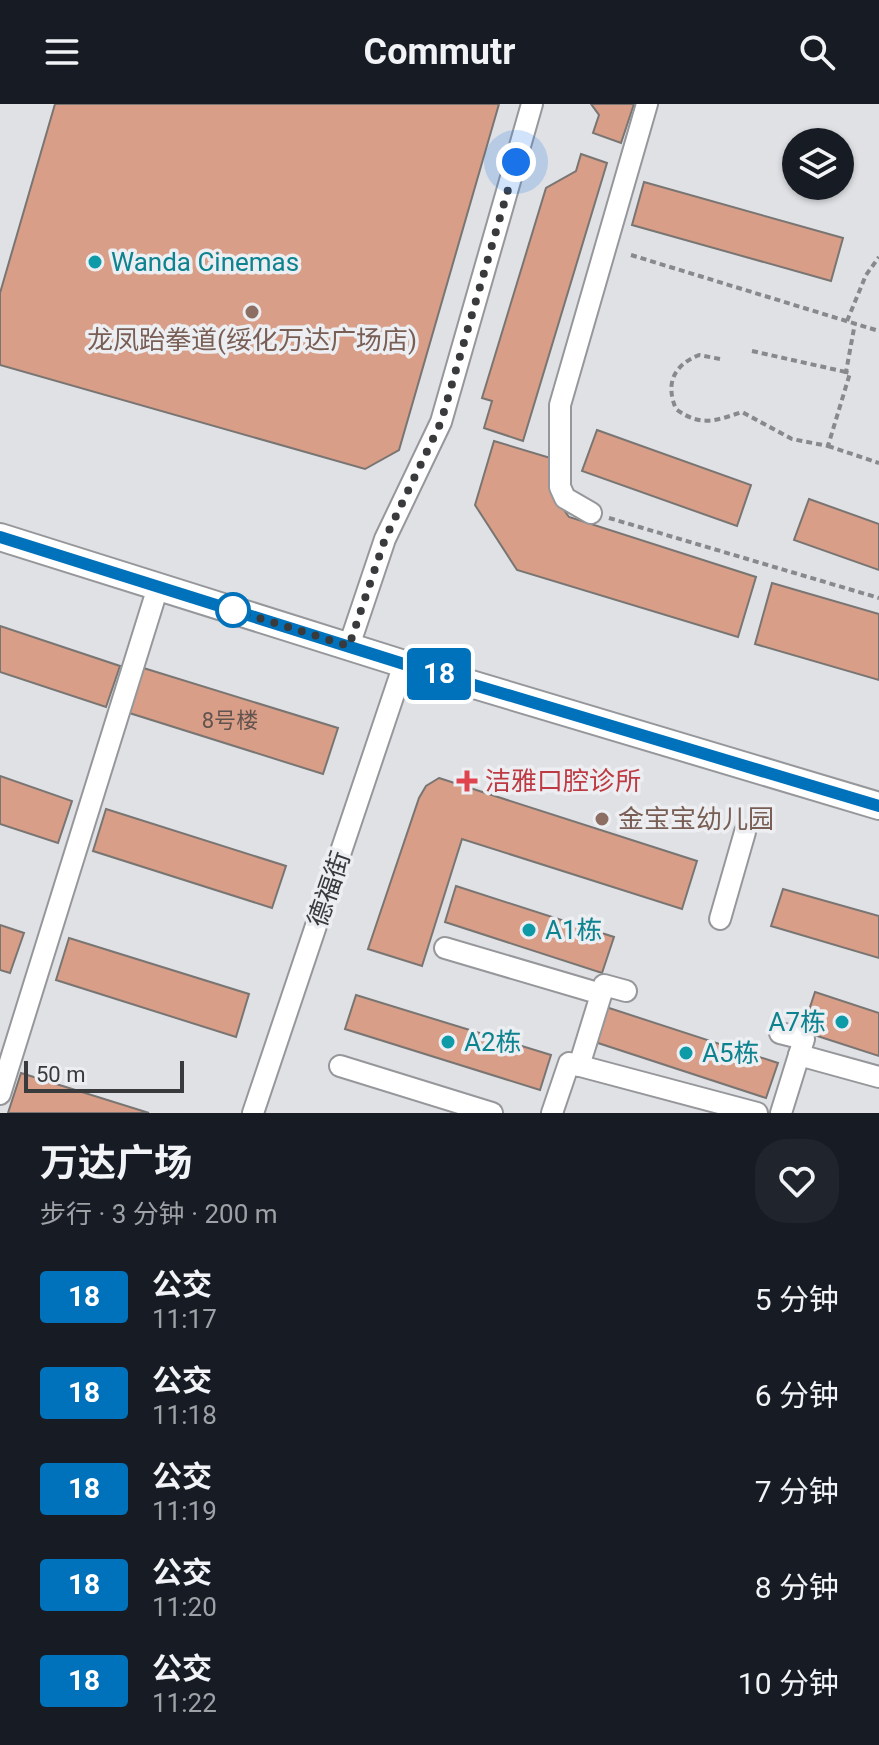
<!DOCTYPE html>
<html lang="zh">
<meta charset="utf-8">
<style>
body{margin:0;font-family:Roboto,"Noto Sans SC",sans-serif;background:#20242c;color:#f1f3f6;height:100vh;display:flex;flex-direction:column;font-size:30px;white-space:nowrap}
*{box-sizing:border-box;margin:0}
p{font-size:26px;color:#9ea1a6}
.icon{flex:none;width:44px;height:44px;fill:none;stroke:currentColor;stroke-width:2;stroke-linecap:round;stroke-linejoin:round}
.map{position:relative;height:1009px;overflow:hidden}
.sheet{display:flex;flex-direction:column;background:#171b24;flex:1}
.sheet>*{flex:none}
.badge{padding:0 16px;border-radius:6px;font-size:28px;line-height:52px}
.controls{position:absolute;left:782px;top:24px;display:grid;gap:16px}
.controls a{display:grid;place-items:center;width:72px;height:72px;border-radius:50%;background:#171b24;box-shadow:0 2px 6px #0004;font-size:40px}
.scale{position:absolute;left:24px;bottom:20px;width:160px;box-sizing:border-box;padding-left:8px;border:4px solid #393a3b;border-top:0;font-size:22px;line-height:28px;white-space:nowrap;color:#393a3b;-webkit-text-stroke:6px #eceef2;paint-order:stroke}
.you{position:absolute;width:40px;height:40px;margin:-20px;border:6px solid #fff;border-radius:50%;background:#1a73e8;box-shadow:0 0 0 12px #1a73e833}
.map>.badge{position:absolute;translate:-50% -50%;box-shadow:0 0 0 4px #fff}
.round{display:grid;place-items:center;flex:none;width:84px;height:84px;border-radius:32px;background:#20242c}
.summary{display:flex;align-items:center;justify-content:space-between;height:136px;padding:0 40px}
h1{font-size:38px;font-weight:700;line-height:60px}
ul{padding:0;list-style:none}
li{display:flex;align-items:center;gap:24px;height:96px;padding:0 40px}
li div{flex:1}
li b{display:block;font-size:30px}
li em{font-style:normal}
li .badge{min-width:88px;font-weight:700;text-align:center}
header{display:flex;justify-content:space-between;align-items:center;height:104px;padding:0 40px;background:#171b24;font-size:36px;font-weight:700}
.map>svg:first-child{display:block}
.building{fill:#d99e87;stroke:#797573;stroke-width:2}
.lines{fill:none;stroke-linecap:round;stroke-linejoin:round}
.minor-casing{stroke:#96979b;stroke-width:24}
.major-casing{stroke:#96979b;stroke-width:30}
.path{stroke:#88898c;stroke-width:4;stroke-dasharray:6 4;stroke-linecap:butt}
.minor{stroke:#fff;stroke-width:20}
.major{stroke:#fff;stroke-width:26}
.line-casing{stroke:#fff;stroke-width:18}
.line{stroke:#0072bc;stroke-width:12}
.walk{stroke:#393a3b;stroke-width:8;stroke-dasharray:0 14.4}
.culture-dot{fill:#0f9aa8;stroke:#eceef2;stroke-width:3}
.education-dot{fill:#8d6e63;stroke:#eceef2;stroke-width:3}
.stop-dot{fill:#fff;stroke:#0072bc;stroke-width:4}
.health-dot{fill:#e0444e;stroke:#eceef2;stroke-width:3}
.labels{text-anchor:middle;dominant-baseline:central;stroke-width:7;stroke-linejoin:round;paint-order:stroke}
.number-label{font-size:22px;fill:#61534e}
.culture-label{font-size:26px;fill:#0d838f;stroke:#eceef2;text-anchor:start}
.education-label{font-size:26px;fill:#785e54;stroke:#eceef2}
.health-label{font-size:26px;fill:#be3a42;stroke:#eceef2;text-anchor:start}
.street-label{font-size:26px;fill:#393a3b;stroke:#eceef2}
</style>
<header><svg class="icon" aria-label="menu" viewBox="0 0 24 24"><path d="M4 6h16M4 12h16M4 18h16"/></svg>Commutr<svg class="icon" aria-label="search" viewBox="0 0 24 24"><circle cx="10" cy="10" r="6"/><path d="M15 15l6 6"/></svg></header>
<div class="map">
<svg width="879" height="1009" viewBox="0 0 879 1009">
<rect width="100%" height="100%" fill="#dfe1e5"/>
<g class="building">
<path d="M55 0H499L399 346 365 365 0 261V189Z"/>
<path d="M591 0H634L621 39 593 29 599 11Z"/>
<path d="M581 50 607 59 523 337 484 324 492 297 482 294 546 84 576 67Z"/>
<path d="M644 78 843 134 831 177 632 121Z"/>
<path d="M597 326 751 381 737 422 582 367Z"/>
<path d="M494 337 557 356 552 389 569 413 756 473 738 533 517 466 475 401Z"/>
<path d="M809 395 879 420V466L794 436Z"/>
<path d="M772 479 879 510V576L755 540Z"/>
<path d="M0 522 120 562 106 603 0 568Z"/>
<path d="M137 562 338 624 323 670 123 607Z"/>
<path d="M0 672 72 697 58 739 0 720Z"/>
<path d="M439 674 697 757 682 805 462 735 422 862 368 845 419 694 426 682Z"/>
<path d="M106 705 286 762 272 804 93 747Z"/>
<path d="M456 782 614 833 602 869 445 818Z"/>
<path d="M783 785 879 812V854L771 822Z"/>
<path d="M0 821 24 829 10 869 0 866Z"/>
<path d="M69 834 249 890 236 933 56 876Z"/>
<path d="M815 888 879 909V952L802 927Z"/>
<path d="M356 891 551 951 540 986 345 925Z"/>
<path d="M606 903 778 959 766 994 595 938Z"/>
<path d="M21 969 149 1009H8Z"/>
</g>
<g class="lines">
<defs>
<g id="minor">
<path d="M591 409 565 394 560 383V301L647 0"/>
<path d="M349 542 385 435 441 318 532 0"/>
<path d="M720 815 745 728"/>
<path d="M445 844 601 890"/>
<path d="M780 929 804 935 781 1009"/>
<path d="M799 951 879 973"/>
<path d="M340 962 492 1009"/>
<path d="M579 962 604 881 626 887"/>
<path d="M0 990 158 483"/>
<path d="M253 1009 404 560"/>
<path d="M552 1009 569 959 757 1009"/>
</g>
<path id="major" d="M0 433 404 560 879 702"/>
</defs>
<use href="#minor" class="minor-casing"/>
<use href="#major" class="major-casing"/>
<g class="path">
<path d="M631 151 879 227"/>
<path d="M847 217 866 171 879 153"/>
<path d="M752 247 846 268"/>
<path d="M720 255 699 251C674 261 665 279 676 305 700 323 715 317 742 308L792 335 828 342 850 269 846 268 855 219"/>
<path d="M828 342 879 359"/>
<path d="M609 414 879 494"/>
</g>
<use href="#minor" class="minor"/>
<use href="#major" class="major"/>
</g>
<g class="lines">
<defs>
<path id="line" d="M0 433 404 560 879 702"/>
</defs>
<use href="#line" class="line-casing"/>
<use href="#line" class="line"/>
<path class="walk" d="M233 506 349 542 385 435 441 318 516 58"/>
</g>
<g class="culture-dot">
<circle cx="95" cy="158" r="8"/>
<circle cx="529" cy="826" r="8"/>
<circle cx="842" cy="918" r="8"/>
<circle cx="448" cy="938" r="8"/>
<circle cx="686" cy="949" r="8"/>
</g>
<g class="education-dot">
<circle cx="252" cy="208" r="8"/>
<circle cx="602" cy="715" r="8"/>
</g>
<circle class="stop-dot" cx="233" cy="506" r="16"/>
<path class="health-dot" d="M463 665h8v8h8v8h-8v8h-8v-8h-8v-8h8z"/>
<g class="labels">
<g class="number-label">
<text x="230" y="616">8号楼</text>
</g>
<g class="culture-label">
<text x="111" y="158">Wanda Cinemas</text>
<text x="545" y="826">A1栋</text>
<text x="826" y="918" text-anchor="end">A7栋</text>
<text x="464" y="938">A2栋</text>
<text x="702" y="949">A5栋</text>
</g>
<g class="education-label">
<text x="252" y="236">龙凤跆拳道(绥化万达广场店)</text>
<text x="618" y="715" text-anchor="start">金宝宝幼儿园</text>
</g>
<g class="health-label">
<text x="485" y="677">洁雅口腔诊所</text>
</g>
<g class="street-label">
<text transform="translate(329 785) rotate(-71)">德福街</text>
</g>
</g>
</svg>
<div class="controls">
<a><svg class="icon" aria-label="layers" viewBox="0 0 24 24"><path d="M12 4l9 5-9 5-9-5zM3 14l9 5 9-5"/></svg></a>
</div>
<div class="scale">50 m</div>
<div class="you" style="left:516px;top:58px"></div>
<b class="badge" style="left:439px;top:570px;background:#0072bc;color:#fff">18</b>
</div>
<section class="sheet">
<div class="summary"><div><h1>万达广场</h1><p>步行 · 3 分钟 · 200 m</p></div><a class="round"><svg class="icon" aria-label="heart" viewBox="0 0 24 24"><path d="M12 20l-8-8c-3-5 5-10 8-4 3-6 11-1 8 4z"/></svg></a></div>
<ul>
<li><span class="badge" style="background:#0072bc;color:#fff">18</span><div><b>公交</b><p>11:17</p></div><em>5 分钟</em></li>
<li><span class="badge" style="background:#0072bc;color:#fff">18</span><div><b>公交</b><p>11:18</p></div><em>6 分钟</em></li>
<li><span class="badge" style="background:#0072bc;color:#fff">18</span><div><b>公交</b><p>11:19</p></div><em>7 分钟</em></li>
<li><span class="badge" style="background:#0072bc;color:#fff">18</span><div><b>公交</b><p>11:20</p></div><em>8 分钟</em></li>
<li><span class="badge" style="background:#0072bc;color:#fff">18</span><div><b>公交</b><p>11:22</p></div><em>10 分钟</em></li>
</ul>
</section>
